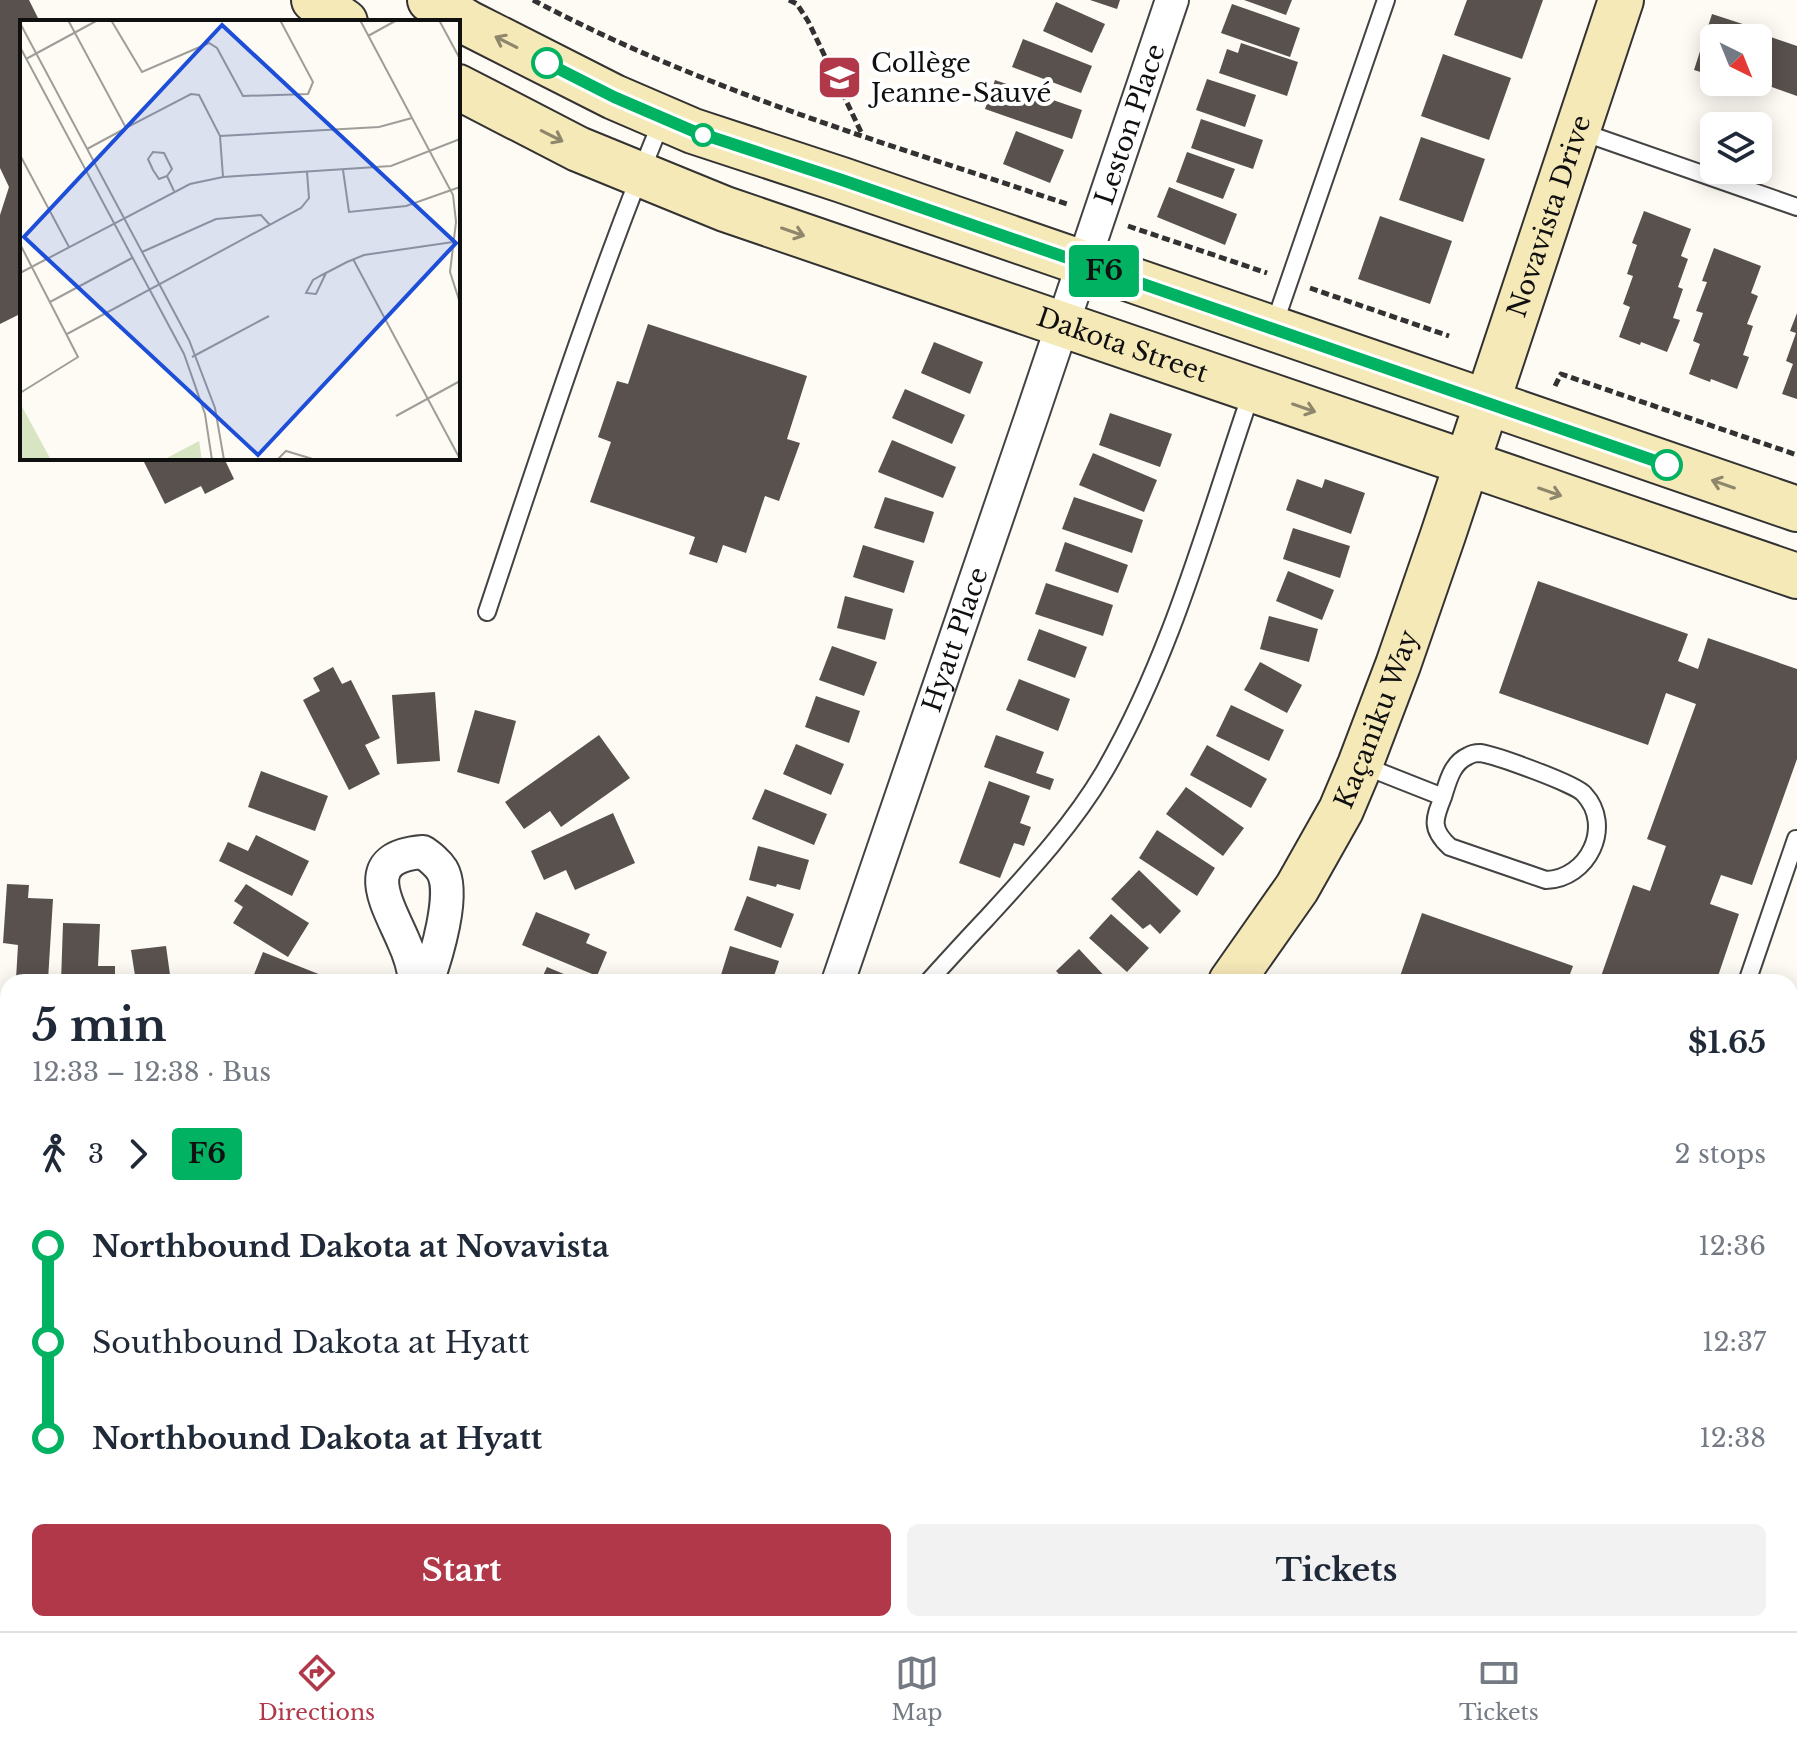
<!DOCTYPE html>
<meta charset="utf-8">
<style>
body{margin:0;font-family:"Libre Baskerville",serif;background:#f2f2f3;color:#1f2937;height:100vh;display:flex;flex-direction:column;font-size:30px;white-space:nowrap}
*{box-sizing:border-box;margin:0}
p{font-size:26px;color:#747a83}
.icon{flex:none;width:44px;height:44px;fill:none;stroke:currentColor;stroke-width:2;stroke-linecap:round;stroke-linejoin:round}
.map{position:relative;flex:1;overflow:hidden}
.drawer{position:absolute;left:0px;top:974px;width:1798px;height:658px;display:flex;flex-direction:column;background:#fff;border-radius:24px 24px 0 0;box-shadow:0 4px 20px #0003}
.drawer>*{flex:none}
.badge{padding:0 16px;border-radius:6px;font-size:28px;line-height:52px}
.needle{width:52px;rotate:137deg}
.buttons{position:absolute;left:1700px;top:24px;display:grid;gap:16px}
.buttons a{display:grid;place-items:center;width:72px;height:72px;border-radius:12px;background:#fff;box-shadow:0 4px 20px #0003;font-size:40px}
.map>.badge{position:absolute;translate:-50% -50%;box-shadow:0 0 0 4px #fff}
.legs{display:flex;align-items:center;gap:12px;height:88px;padding:0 32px;font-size:26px}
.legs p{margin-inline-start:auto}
.summary{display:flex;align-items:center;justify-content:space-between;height:136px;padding:0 32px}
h1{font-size:44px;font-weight:700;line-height:60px}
.action{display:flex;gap:16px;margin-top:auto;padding:16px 32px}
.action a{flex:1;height:92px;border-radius:12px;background:#b13849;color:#fff;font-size:32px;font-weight:700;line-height:92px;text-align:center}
.action a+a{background:#f2f2f3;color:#1f2937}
ul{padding:0 32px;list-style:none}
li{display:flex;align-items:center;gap:28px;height:96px;font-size:30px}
li i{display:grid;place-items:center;width:12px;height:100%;margin:0 10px;background:currentColor}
li i::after{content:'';width:20px;height:20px;margin:-10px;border:6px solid;border-radius:50%;background:#fff}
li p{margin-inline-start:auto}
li:first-child i{background:linear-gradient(#0000 50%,currentColor 0)}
li:last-child i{background:linear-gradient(currentColor 50%,#0000 0)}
.dock{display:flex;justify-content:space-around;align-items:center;height:112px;border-top:2px solid #e0e1e3;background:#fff;font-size:22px;color:#747a83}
.dock a{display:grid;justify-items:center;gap:4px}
.dock .current{color:#b13849}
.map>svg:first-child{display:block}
.building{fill:#58514e}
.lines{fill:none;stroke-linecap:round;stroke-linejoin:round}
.lane-casing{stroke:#434343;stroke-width:20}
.street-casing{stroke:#434343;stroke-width:36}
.secondary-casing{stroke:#323232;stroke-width:48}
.path{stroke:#323232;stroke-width:5;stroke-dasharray:8 4;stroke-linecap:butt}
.lane{stroke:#fff;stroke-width:16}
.street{stroke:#fff;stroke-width:32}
.secondary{stroke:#f6e9b8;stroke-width:44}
.oneway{stroke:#8e876c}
.line-1-casing{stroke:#fff;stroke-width:18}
.line-1{stroke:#00b262;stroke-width:12}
.stop-1-dot{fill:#fff;stroke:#00b262;stroke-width:4}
.labels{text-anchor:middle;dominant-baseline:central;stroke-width:8;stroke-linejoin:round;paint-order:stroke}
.poi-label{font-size:26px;fill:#101010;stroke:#fff;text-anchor:start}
.street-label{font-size:26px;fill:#101010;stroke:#fff}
.inset-road{fill:none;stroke:#9f9d99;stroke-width:2}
.view{fill:#1d4ed8;fill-opacity:0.15;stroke:#1d4ed8;stroke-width:4}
.inset-edge{fill:none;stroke:#101010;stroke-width:4}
</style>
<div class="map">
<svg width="1797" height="1631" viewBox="0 0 1797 1631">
<rect width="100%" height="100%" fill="#fefbf5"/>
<g class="building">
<path d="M0 0H29L40 22H22V313L0 324V215L9 187 0 168Z"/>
<path d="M1090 0H1120L1117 9Z"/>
<path d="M1244 0H1292L1286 15Z"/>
<path d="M1467 0H1543L1522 59 1454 35Z"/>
<path d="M1056 2 1105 24 1092 53 1043 31Z"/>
<path d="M1232 4 1300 28 1290 57 1221 33Z"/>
<path d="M1712 14 1758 29 1756 38H1714V76L1694 70Z"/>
<path d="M1768 36 1797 46V96L1758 82V63Z"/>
<path d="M1023 39 1092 66 1081 93 1012 67Z"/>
<path d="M1241 43 1298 62 1287 96 1219 73 1227 49 1238 53Z"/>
<path d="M1443 54 1511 78 1489 140 1421 116Z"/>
<path d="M1207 79 1256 95 1245 127 1196 110Z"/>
<path d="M995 80 1082 110 1072 139 985 109Z"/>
<path d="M1201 119 1263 140 1253 169 1191 148Z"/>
<path d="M1016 131 1064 150 1050 183 1003 164Z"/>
<path d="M1421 137 1485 159 1463 222 1399 200Z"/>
<path d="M1187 152 1235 169 1223 199 1176 182Z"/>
<path d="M1169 187 1237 214 1225 245 1157 217Z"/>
<path d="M1644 211 1691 229 1681 256 1688 259 1678 287 1683 289 1673 318 1680 320 1667 352 1641 342 1640 345 1619 337 1630 307 1623 304 1633 276 1627 274 1637 245 1632 243Z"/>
<path d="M1380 216 1452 241 1430 304 1358 279Z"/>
<path d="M1714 248 1761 266 1751 293 1758 296 1747 324 1753 326 1743 355 1749 357 1737 389 1711 379 1710 382 1689 374 1700 344 1693 341 1703 313 1696 311 1707 282 1702 281Z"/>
<path d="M1797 313V399L1782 394 1793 364 1786 361 1796 333 1790 331Z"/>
<path d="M648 324 807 376 787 439 800 443 779 501 765 496 746 553 723 545 717 563 689 554 695 537 590 502 611 442 598 437 617 381 628 384Z"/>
<path d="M934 342 983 362 970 394 921 373Z"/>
<path d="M905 389 965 415 952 444 892 418Z"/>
<path d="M1110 413 1172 434 1160 467 1099 445Z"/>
<path d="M892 440 956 467 943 498 878 472Z"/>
<path d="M1093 453 1157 480 1144 512 1079 485Z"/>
<path d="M142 458H224L234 479 205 494 201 486 165 504Z"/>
<path d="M1297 479 1322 488 1325 479 1365 493 1351 534 1286 510Z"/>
<path d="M885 497 934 512 924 543 874 528Z"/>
<path d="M1074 497 1143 520 1132 553 1062 529Z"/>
<path d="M1293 528 1350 546 1340 578 1283 559Z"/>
<path d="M1065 542 1128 565 1118 593 1055 571Z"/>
<path d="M863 545 914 561 904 593 853 577Z"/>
<path d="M1288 571 1334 590 1322 620 1276 601Z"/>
<path d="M1538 581 1688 634 1678 661 1698 669 1708 638 1797 669V759L1752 885 1721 875 1710 904 1739 914 1716 982H1599L1633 885 1650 891 1666 846 1647 839 1696 704 1666 693 1648 745 1499 693Z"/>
<path d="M1046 583 1113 605 1103 636 1035 614Z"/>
<path d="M845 596 893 609 885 640 837 628Z"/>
<path d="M1269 616 1318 629 1309 662 1260 649Z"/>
<path d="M1039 629 1087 647 1075 678 1027 660Z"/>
<path d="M832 646 877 662 864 696 819 680Z"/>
<path d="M1260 662 1302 685 1287 713 1244 690Z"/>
<path d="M333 667 342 684 351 680 380 738 365 745 380 774 349 790 303 700 320 691 313 678Z"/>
<path d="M1019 679 1070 699 1058 731 1006 710Z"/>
<path d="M435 692 440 761 397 764 392 695Z"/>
<path d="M816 696 860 711 849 743 805 727Z"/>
<path d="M1231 705 1284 730 1269 761 1216 736Z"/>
<path d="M475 710 516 721 499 784 457 772Z"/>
<path d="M599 735 630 778 561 827 550 811 524 829 505 802Z"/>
<path d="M996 735 1044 752 1036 773 1054 779 1050 790 984 767Z"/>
<path d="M796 744 844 764 831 795 783 774Z"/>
<path d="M1207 745 1267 779 1251 808 1190 775Z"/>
<path d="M261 771 328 796 315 831 248 807Z"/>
<path d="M989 781 1030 796 1020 823 1031 827 1024 846 1014 843 1000 878 959 863Z"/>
<path d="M1186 787 1244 828 1223 856 1166 814Z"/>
<path d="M765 789 827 814 814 845 752 819Z"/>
<path d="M613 813 635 863 575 890 566 870 544 880 531 851Z"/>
<path d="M1157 830 1215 868 1197 896 1139 858Z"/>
<path d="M256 835 309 861 292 896 219 861 228 842 248 851Z"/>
<path d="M758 846 809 860 800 890 777 884 776 887 749 880Z"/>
<path d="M1139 870 1181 911 1160 934 1150 924 1143 929 1111 899Z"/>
<path d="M7 884 29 885 28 898 53 899 48 980 16 979 18 945 3 943Z"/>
<path d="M246 884 309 923 288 957 233 923 243 907 234 901Z"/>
<path d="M747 896 794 914 781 948 734 930Z"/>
<path d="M536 912 590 934 586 943 607 952 597 976 522 945Z"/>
<path d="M1422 913 1573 966 1567 982H1398Z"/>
<path d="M1111 914 1149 948 1127 972 1089 938Z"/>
<path d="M63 923 100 924 98 966H115V982H61Z"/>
<path d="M166 946 171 982H136L131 950Z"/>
<path d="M730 946 779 961 772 982H734L720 978Z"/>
<path d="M1079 949 1110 982H1066L1056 971Z"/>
<path d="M263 952 321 975 318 982H251Z"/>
<path d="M547 967 583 982H540Z"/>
<path d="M1797 1056V1115L1790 1110V1066Z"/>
<path d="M1790 1135 1797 1138V1207L1790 1205Z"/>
<path d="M8 1141V1206L0 1203V1162Z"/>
<path d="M1790 1218 1797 1221V1255L1795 1254 1790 1266Z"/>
<path d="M8 1389V1414L0 1406V1398Z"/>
<path d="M0 1420 8 1427V1496L0 1488Z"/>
<path d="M152 1624H216L210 1631H161Z"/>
<path d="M449 1624H504L510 1629 509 1631H457Z"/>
<path d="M760 1624H838L846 1631H756L754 1630Z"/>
<path d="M1041 1624H1099L1095 1631H1037Z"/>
<path d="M1566 1624H1620L1617 1631H1584Z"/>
<path d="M1668 1624H1715L1713 1631H1666Z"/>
</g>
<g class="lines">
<defs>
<g id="lane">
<path d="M1579 131 1797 207"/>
<path d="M1273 328 1386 0"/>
<path d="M487 612C542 447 596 281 662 120"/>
<path d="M1362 765 1443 797C1434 819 1430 829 1450 847L1546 880C1588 879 1614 826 1584 794 1576 784 1495 755 1480 753 1477 753 1471 754 1468 756 1452 763 1448 781 1443 797"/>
<path d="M928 982C947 961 966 940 986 919 1028 873 1072 826 1104 772 1172 655 1208 518 1252 391"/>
<path d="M1747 982 1796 839H1797"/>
<path d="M321 1631 325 1624"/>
<path d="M930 1631 937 1624"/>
</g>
<g id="street">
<path d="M415 982C414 967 409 953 403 940 387 903 357 857 423 852 430 857 437 862 442 870 456 893 436 957 427 982"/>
<path id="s1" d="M838 982 1033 412 1172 0"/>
<path d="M0 1047 8 1050"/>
<path d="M1790 1498 1797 1492"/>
<path d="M0 1605 8 1617"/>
<path d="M1227 1631 1234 1624"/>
</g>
<g id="secondary">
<path d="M314 0 345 22"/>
<path d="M430 0 468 23 614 97 693 131 842 180 1797 509"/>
<path id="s2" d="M458 87 578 149 725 209 1797 576"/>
<path id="s3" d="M1231 982 1297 888 1341 810 1360 765 1398 665 1443 535 1621 0"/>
<path d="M618 1631 624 1624"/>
</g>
</defs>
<use href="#lane" class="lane-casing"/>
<use href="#street" class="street-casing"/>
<use href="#secondary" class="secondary-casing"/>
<g class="path">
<path d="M533 0C702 90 889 144 1070 205"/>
<path d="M789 0 797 4 808 21 862 134"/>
<path d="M1128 226 1267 273"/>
<path d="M1310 288 1449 336"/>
<path d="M1555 386 1561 374 1797 455"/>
</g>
<use href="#lane" class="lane"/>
<use href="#street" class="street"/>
<use href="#secondary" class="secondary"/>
</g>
<defs><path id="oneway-shaft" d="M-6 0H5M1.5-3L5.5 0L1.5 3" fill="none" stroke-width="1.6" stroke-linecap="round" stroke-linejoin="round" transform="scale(2)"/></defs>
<g class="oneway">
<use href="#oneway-shaft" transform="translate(506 42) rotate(-153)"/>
<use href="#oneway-shaft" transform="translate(552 136) rotate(27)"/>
<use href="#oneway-shaft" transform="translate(793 232) rotate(19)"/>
<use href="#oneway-shaft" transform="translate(1304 408) rotate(19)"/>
<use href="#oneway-shaft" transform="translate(1723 484) rotate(-161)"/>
<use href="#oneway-shaft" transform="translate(1550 492) rotate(19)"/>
</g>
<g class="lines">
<defs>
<path id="line-1" d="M547 63 614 97 693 131 842 180 1667 465"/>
</defs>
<use href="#line-1" class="line-1-casing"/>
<use href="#line-1" class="line-1"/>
</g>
<defs>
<symbol id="school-square" viewBox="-11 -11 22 22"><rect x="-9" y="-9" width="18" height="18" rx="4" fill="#b13849" stroke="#fff"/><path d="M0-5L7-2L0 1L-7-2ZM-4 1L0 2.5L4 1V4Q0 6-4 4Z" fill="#fff"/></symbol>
</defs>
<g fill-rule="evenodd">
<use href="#school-square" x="814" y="52" width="51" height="51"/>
</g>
<g class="stop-1-dot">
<circle cx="547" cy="63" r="14"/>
<circle cx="703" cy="135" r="10"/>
<circle cx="1667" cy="465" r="14"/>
</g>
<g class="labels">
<g class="poi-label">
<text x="871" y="63">Collège<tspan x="871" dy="30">Jeanne-Sauvé</tspan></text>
</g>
<g class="street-label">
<text stroke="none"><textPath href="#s1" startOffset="906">Leston Place</textPath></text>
<text stroke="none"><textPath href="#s3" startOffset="834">Novavista Drive</textPath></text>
<text stroke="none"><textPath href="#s2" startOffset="714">Dakota Street</textPath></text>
<text stroke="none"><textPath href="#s1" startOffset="362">Hyatt Place</textPath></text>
<text stroke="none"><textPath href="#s3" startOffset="302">Kaçaniku Way</textPath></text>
</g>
</g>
<g transform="translate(20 20)">
<rect width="440" height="440" fill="#fefbf5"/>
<path d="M0 383 31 440H0ZM179 421 182 440H143Z" fill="#d7e5c2"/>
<path class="inset-road" d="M48 0 106 108 171 74 179 75 200 116 203 157M91 0 122 52 189 23 197 28 223 76 288 74 293 62 260 0M340 0 433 175 436 202 430 252 440 283M419 0 440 39M0 3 169 320 195 388 204 440M348 16 377 0M0 27 164 334 185 394 192 440M6 39 78 0M200 116 359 107 392 98M67 129 106 108M0 135 49 227M323 150 329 192 386 186 440 167M147 156 139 159 133 150 128 139 133 132 144 133 152 149 147 156 154 171M0 224 58 337 0 373M122 232 196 199 241 195 250 205M333 239 440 439M0 253 170 164 203 157 371 146 440 119M306 253 296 274 286 273 293 260 302 255 327 242 344 235 433 222M30 282 112 238M47 314 281 188 289 178 287 152M172 337 249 296M376 396 440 361M257 440 266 431 296 440"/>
<path class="view" d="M202 5 436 223 238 435 4 217Z"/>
<rect width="440" height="440" class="inset-edge"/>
</g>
</svg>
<div class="buttons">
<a><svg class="needle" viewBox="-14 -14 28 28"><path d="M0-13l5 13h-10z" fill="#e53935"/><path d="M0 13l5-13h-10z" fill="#747a83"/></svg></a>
<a><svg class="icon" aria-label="layers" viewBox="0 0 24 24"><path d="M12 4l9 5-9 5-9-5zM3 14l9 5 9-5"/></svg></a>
</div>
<b class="badge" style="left:1104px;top:271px;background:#00b262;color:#111">F6</b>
<section class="drawer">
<div class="summary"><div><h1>5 min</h1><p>12:33 – 12:38 · Bus</p></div><b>$1.65</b></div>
<div class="legs"><svg class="icon" aria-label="walk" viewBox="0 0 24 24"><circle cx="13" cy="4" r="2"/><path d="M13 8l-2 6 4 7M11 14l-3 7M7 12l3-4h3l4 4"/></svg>3<svg class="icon" aria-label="forward" viewBox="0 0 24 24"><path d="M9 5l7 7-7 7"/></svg><b class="badge" style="background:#00b262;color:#111">F6</b><p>2 stops</p></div>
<ul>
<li><i style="color:#00b262"></i><b>Northbound Dakota at Novavista</b><p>12:36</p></li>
<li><i style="color:#00b262"></i><span>Southbound Dakota at Hyatt</span><p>12:37</p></li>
<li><i style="color:#00b262"></i><b>Northbound Dakota at Hyatt</b><p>12:38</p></li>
</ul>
<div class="action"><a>Start</a><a>Tickets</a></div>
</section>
</div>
<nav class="dock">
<a class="current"><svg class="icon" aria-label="directions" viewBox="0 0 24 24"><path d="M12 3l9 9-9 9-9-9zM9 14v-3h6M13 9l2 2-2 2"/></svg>Directions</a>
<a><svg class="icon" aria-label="map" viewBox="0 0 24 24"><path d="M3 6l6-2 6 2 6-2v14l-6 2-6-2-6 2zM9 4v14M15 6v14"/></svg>Map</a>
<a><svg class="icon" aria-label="tickets" viewBox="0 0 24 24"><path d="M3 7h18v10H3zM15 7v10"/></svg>Tickets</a>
</nav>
